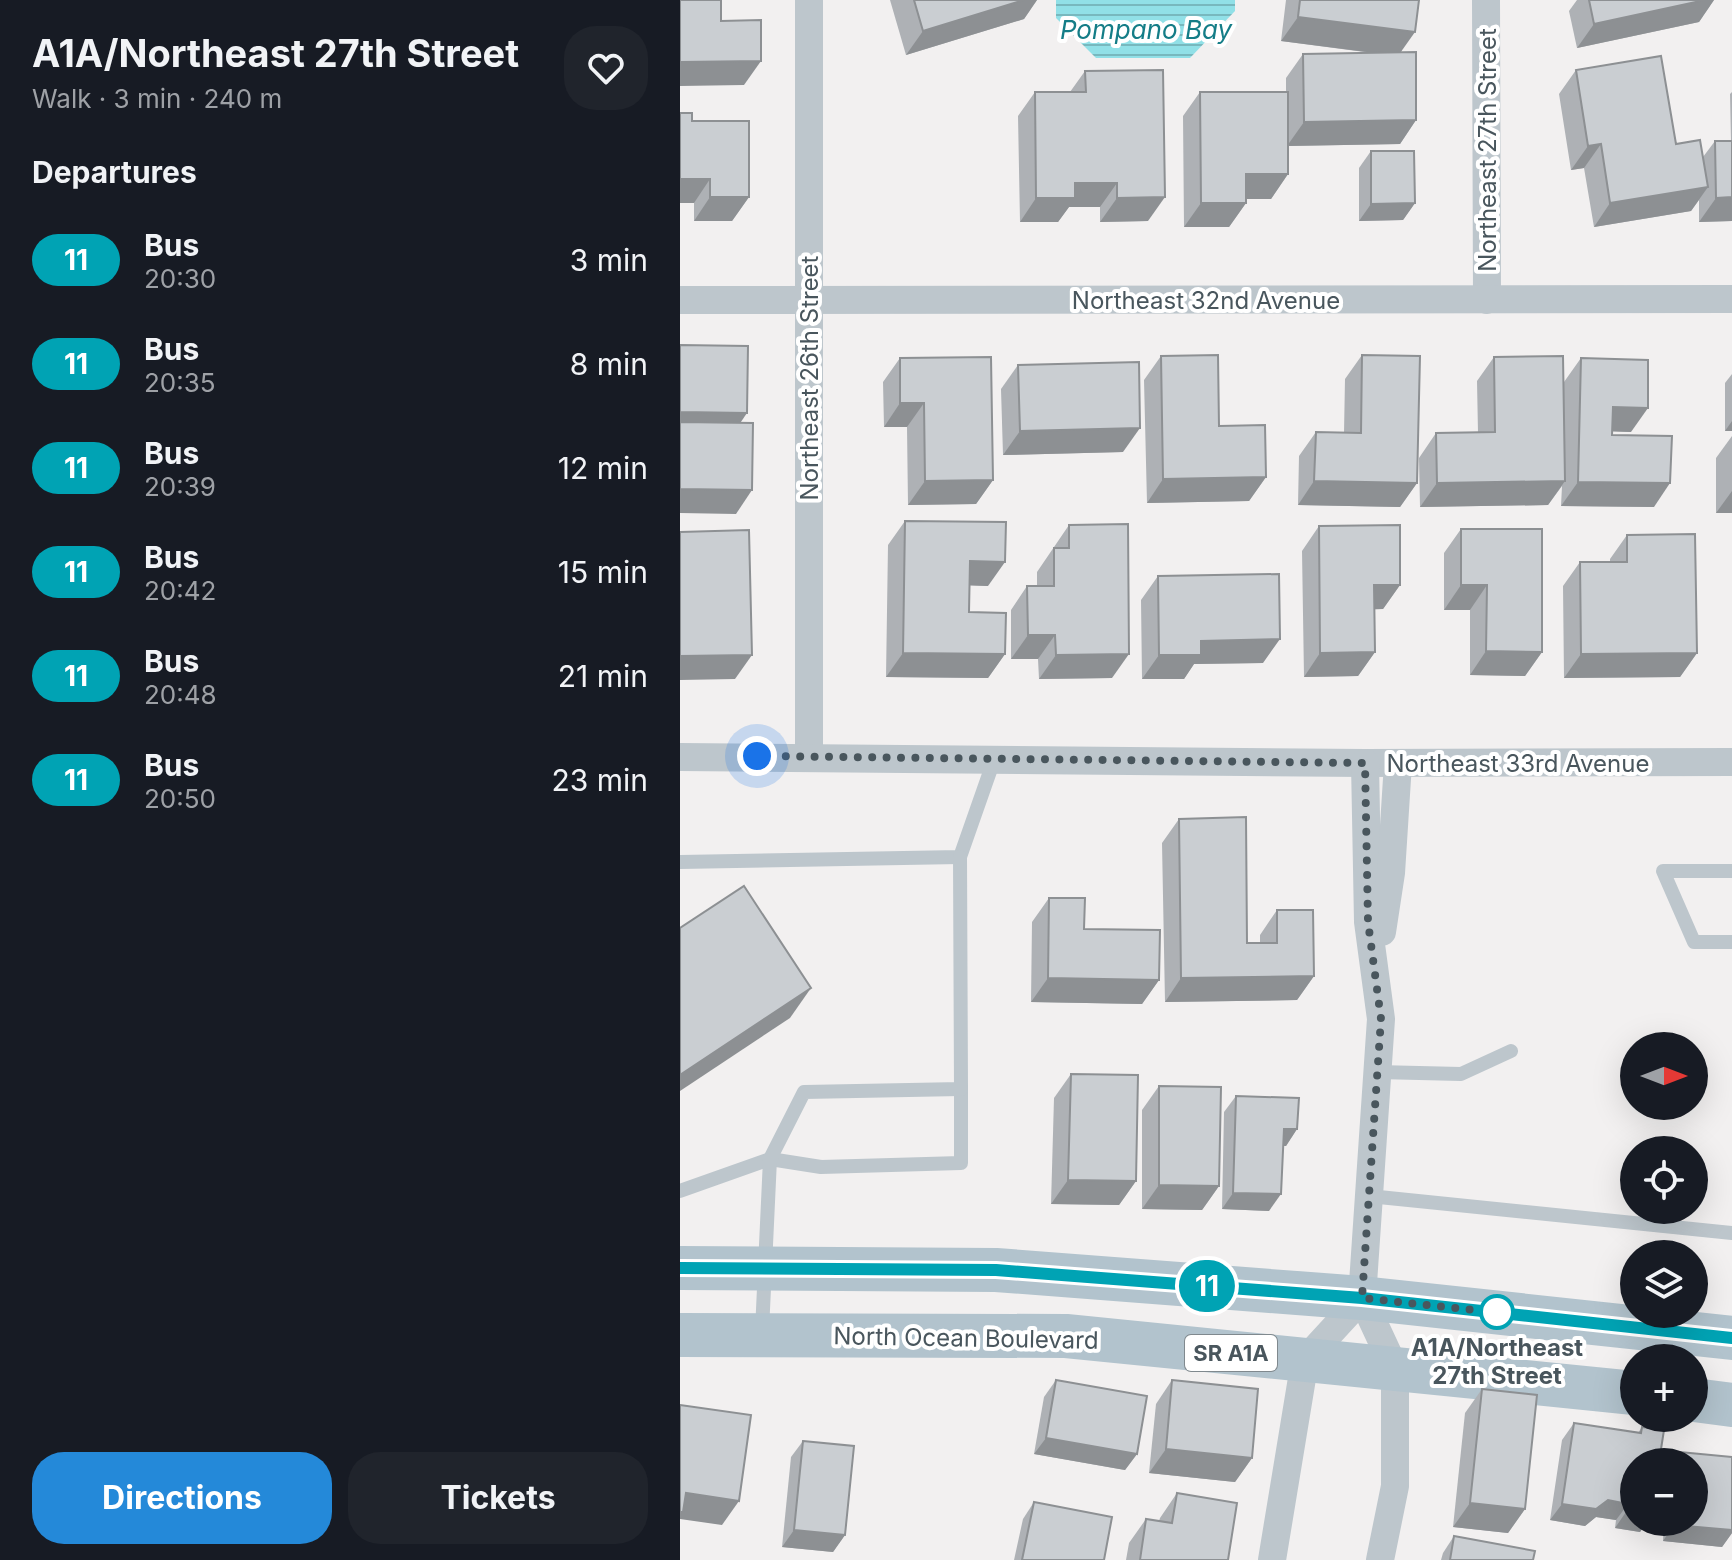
<!DOCTYPE html>
<meta charset="utf-8">
<style>
body{margin:0;font-family:Inter,sans-serif;background:#20242c;color:#f1f3f6;height:100vh;display:flex;flex-direction:column;font-size:30px;white-space:nowrap}
*{box-sizing:border-box;margin:0}
p{font-size:26px;color:#9ea1a6}
.icon{flex:none;width:44px;height:44px;fill:none;stroke:currentColor;stroke-width:2;stroke-linecap:round;stroke-linejoin:round}
.map{position:relative;flex:1;overflow:hidden}
.panel{display:flex;flex-direction:column;background:#171b24;width:680px}
.panel>*{flex:none}
.badge{padding:0 16px;border-radius:26px;font-size:28px;line-height:52px}
.needle{width:52px;rotate:90deg}
.tools{position:absolute;left:940px;top:1032px;display:grid;gap:16px}
.tools a{display:grid;place-items:center;width:88px;height:88px;border-radius:50%;background:#171b24;box-shadow:0 8px 32px #0002;font-size:40px}
.you{position:absolute;width:40px;height:40px;margin:-20px;border:6px solid #fff;border-radius:50%;background:#1a73e8;box-shadow:0 0 0 12px #1a73e833}
.map>.badge{position:absolute;translate:-50% -50%;box-shadow:0 0 0 4px #fff}
h2{padding:0 32px;font-size:30px;line-height:72px}
.round{display:grid;place-items:center;flex:none;width:84px;height:84px;border-radius:32px;background:#20242c}
.overview{display:flex;align-items:center;justify-content:space-between;height:136px;padding:0 32px}
h1{font-size:38px;font-weight:700;line-height:60px}
.cta{display:flex;gap:16px;margin-top:auto;padding:16px 32px}
.cta a{flex:1;height:92px;border-radius:32px;background:#2489d9;color:#fff;font-size:32px;font-weight:700;line-height:92px;text-align:center}
.cta a+a{background:#20242c;color:#f1f3f6}
ul{padding:0;list-style:none}
li{display:flex;align-items:center;gap:24px;height:104px;padding:0 32px}
li div{flex:1}
li b{display:block;font-size:30px}
li em{font-style:normal}
li .badge{min-width:88px;font-weight:700;text-align:center}
main{display:flex;flex:1;min-height:0}
.map>svg:first-child{display:block}
.water{fill:url(#water-rules)}
.lines{fill:none;stroke-linecap:round;stroke-linejoin:round}
.service{stroke:#bdc6cc;stroke-width:14}
.minor{stroke:#bdc6cc;stroke-width:28}
.primary{stroke:#b2c3cd;stroke-width:44}
.wall{fill:#aeb1b5}
.shaded-wall{fill:#8d9093}
.building{fill:#caced2;stroke:#8d9093;stroke-width:2}
.line-casing{stroke:#fff;stroke-width:18}
.line{stroke:#00a3b4;stroke-width:12}
.walk{stroke:#49565d;stroke-width:8;stroke-dasharray:0 14.4}
.stop-dot{fill:#fff;stroke:#00a3b4;stroke-width:4}
.labels{text-anchor:middle;dominant-baseline:central;stroke-width:8;stroke-linejoin:round;paint-order:stroke}
.shield{fill:#fff;stroke:#80898e;stroke-width:2}
.shield-label{font-size:22px;font-weight:bold;fill:#49565d}
.street-label{font-size:24px;fill:#49565d;stroke:#fff}
.stop-label{font-size:24px;font-weight:bold;fill:#49565d;stroke:#fff}
.water-label{font-size:26px;font-style:italic;fill:#147d87;stroke:#fff}
</style>
<main>
<section class="panel">
<div class="overview"><div><h1>A1A/Northeast 27th Street</h1><p>Walk · 3 min · 240 m</p></div><a class="round"><svg class="icon" aria-label="heart" viewBox="0 0 24 24"><path d="M12 20l-8-8c-3-5 5-10 8-4 3-6 11-1 8 4z"/></svg></a></div>
<h2>Departures</h2>
<ul>
<li><span class="badge" style="background:#00a3b4;color:#fff">11</span><div><b>Bus</b><p>20:30</p></div><em>3 min</em></li>
<li><span class="badge" style="background:#00a3b4;color:#fff">11</span><div><b>Bus</b><p>20:35</p></div><em>8 min</em></li>
<li><span class="badge" style="background:#00a3b4;color:#fff">11</span><div><b>Bus</b><p>20:39</p></div><em>12 min</em></li>
<li><span class="badge" style="background:#00a3b4;color:#fff">11</span><div><b>Bus</b><p>20:42</p></div><em>15 min</em></li>
<li><span class="badge" style="background:#00a3b4;color:#fff">11</span><div><b>Bus</b><p>20:48</p></div><em>21 min</em></li>
<li><span class="badge" style="background:#00a3b4;color:#fff">11</span><div><b>Bus</b><p>20:50</p></div><em>23 min</em></li>
</ul>
<div class="cta"><a>Directions</a><a>Tickets</a></div>
</section>
<div class="map">
<svg width="1052" height="1560" viewBox="0 0 1052 1560">
<defs>
<pattern id="water-rules" width="6" height="5" patternUnits="userSpaceOnUse" patternTransform="scale(2)"><rect width="6" height="5" fill="#91e0e7"/><path d="M0 2.5h6" fill="none" stroke="#78b8be"/></pattern>
</defs>
<rect width="100%" height="100%" fill="#f2f0f0"/>
<path class="water" d="M376 0H555V11L510 58H416L376 18Z"/>
<g class="lines">
<g class="service">
<path d="M0 862 280 857 314 760"/>
<path d="M1052 871H983L1014 942H1052"/>
<path d="M697 1072 781 1074 831 1051"/>
<path d="M0 1191 90 1159 141 1167 281 1163V1089"/>
<path d="M689 1196 1052 1233"/>
<path d="M82 1331 90 1159 124 1092 281 1089 280 857"/>
</g>
<g class="minor">
<path d="M806 0 807 300"/>
<path d="M0 300 1052 299"/>
<path d="M129 756V0"/>
<path d="M0 757 685 763 1052 762"/>
<path d="M685 763 688 922 701 1019 682 1298 715 1369V1486L700 1560"/>
<path d="M702 932 711 873 718 763"/>
<path d="M592 1560 625 1360 682 1298"/>
</g>
<g class="primary">
<path d="M0 1268 316 1270 682 1298 1052 1338"/>
<path d="M0 1335 386 1336 954 1393"/>
<path d="M1014 1400 1052 1405"/>
</g>
</g>
<g class="wall">
<path d="M210 0H357L344 19 226 55Z"/>
<path d="M606 0H739L721 52 736 120 720 144 608 146V174L591 199H566V203L549 227H504L503 116 520 92H606V78L623 54 692 53 601 41Z"/>
<path d="M897 0H1034L1019 22 897 48 889 11Z"/>
<path d="M896 70 996 144 1023 157 1035 141H1051L1050 94 1052 92V221L1019 222V200L1011 211 914 227 904 168 891 170 879 94Z"/>
<path d="M405 71 468 221 420 222V207H389L378 222H340L338 116 355 92H390Z"/>
<path d="M12 121 69 197 52 221H14V203H0Z"/>
<path d="M691 151 735 203 723 220 679 221V168Z"/>
<path d="M682 355 737 483 720 507 618 505 619 456 636 432 664 433 665 379Z"/>
<path d="M481 356 539 426 586 477 569 501 467 503 464 380Z"/>
<path d="M814 357 884 382 901 358 951 432 932 431V435L974 507 881 506 882 486 868 505 740 507 739 458 756 433H798L797 381Z"/>
<path d="M220 358 313 480 296 504 228 505 227 427H204L203 382Z"/>
<path d="M338 365 443 452 323 455 321 389Z"/>
<path d="M1052 374V431H1045V383Z"/>
<path d="M1052 436V513H1036V458Z"/>
<path d="M225 521 308 586 290 585 289 612 325 654 308 678 206 677 208 545Z"/>
<path d="M389 525 432 678 359 679 358 659H331V610L347 586H357V572Z"/>
<path d="M639 526 720 585 703 609H695V652L678 676 624 677 622 551Z"/>
<path d="M781 529 862 652 845 676 790 675V610H764V553Z"/>
<path d="M947 535 1017 653 1000 677 884 678 883 586 900 562H930V559Z"/>
<path d="M478 576 583 663 514 664 504 679H462L461 600Z"/>
<path d="M499 819 567 943H580V935L597 910 634 976 617 1000 485 1002 482 843Z"/>
<path d="M369 898 404 929 479 980 462 1004 351 1002 352 922Z"/>
<path d="M391 1074 456 1181 439 1205 371 1204 374 1098Z"/>
<path d="M479 1086 539 1186 522 1210 462 1209V1110Z"/>
<path d="M556 1096 617 1129 606 1146H603L589 1211 542 1209 544 1112Z"/>
<path d="M376 1380 457 1454 445 1470 354 1454 364 1397Z"/>
<path d="M492 1380 572 1458 555 1482 469 1473 476 1404Z"/>
<path d="M802 1389 845 1509 828 1533 773 1527 785 1413Z"/>
<path d="M894 1423 958 1433 962 1427 954 1522H967L960 1532 935 1528 936 1520 916 1517 905 1526 870 1520 882 1440Z"/>
<path d="M123 1441 165 1535 153 1552 102 1547 111 1457Z"/>
<path d="M989 1451 1052 1457V1533L1042 1547 983 1541 984 1522H1014V1462H981Z"/>
<path d="M497 1493 548 1560H446L449 1543 466 1519 479 1521 480 1518Z"/>
<path d="M354 1502 424 1560H334L343 1519Z"/>
<path d="M774 1536 853 1560H761L763 1553Z"/>
</g>
<g class="shaded-wall">
<path d="M344 0H357L344 19 226 55 243 31Z"/>
<path d="M1025 0H1034L1019 22 897 48 914 24Z"/>
<path d="M618 17 735 32 718 56 601 41Z"/>
<path d="M81 61 64 85 0 86V62Z"/>
<path d="M736 120 720 144 607 146 624 122Z"/>
<path d="M921 144 904 168 891 170 908 146Z"/>
<path d="M566 174H608L591 199H549Z"/>
<path d="M0 179H30L14 203H0Z"/>
<path d="M395 183H437L420 207H389L378 222H340L356 198Z"/>
<path d="M1028 187 1011 211 914 227 930 203Z"/>
<path d="M30 197H69L52 221H14Z"/>
<path d="M485 197 468 221 420 222 437 198Z"/>
<path d="M1052 197V221L1019 222 1036 198Z"/>
<path d="M521 203H566L549 227H504Z"/>
<path d="M735 203 723 220 679 221 691 204Z"/>
<path d="M220 403H244L227 427H204Z"/>
<path d="M933 407 968 408 951 432 916 431Z"/>
<path d="M0 412 67 413 50 438 0 437Z"/>
<path d="M1052 421V431H1045Z"/>
<path d="M460 428 443 452 323 455 340 431Z"/>
<path d="M586 477 569 501 467 503 483 479Z"/>
<path d="M313 480 296 504 228 505 245 481Z"/>
<path d="M634 481 737 483 720 507 618 505Z"/>
<path d="M885 481 868 505 740 507 757 483Z"/>
<path d="M898 482 990 483 974 507 881 506Z"/>
<path d="M0 489 72 490 56 514 0 513Z"/>
<path d="M1052 491V513H1036Z"/>
<path d="M290 561 325 562 308 586 273 585Z"/>
<path d="M694 585H720L703 609 678 610Z"/>
<path d="M781 585H807L790 610H764Z"/>
<path d="M348 635H375L358 659H331Z"/>
<path d="M600 639 583 663 514 664 504 679H462L479 655 521 641Z"/>
<path d="M806 651 862 652 845 676 790 675Z"/>
<path d="M695 652 678 676 624 677 640 653Z"/>
<path d="M223 653 325 654 308 678 206 677Z"/>
<path d="M1017 653 1000 677 884 678 901 654Z"/>
<path d="M449 654 432 678 359 679 376 655Z"/>
<path d="M72 655 55 679 0 680V656Z"/>
<path d="M634 976 617 1000 485 1002 501 978Z"/>
<path d="M368 978 479 980 462 1004 351 1002Z"/>
<path d="M131 988 110 1018 0 1091V1075Z"/>
<path d="M604 1129H617L606 1146 592 1145Z"/>
<path d="M388 1180 456 1181 439 1205 371 1204Z"/>
<path d="M479 1185 539 1186 522 1210 462 1209Z"/>
<path d="M553 1193 601 1194 589 1211 542 1209Z"/>
<path d="M366 1438 457 1454 445 1470 354 1454Z"/>
<path d="M486 1449 572 1458 555 1482 469 1473Z"/>
<path d="M6 1493 59 1501 42 1525 0 1519V1503Z"/>
<path d="M928 1500 948 1504 936 1520 916 1517 905 1526 870 1520 882 1504Z"/>
<path d="M790 1503 845 1509 828 1533 773 1527Z"/>
<path d="M946 1512 954 1513V1522H967L960 1532 935 1528Z"/>
<path d="M994 1525 1052 1530V1533L1042 1547 983 1541Z"/>
<path d="M114 1530 165 1535 153 1552 102 1547Z"/>
</g>
<g class="building">
<path d="M0 0H41V21L81 20V61L0 62Z"/>
<path d="M234 0H344L243 31Z"/>
<path d="M620 0H739L735 32 618 17Z"/>
<path d="M909 0H1025L914 24Z"/>
<path d="M736 52V120L624 122 623 54Z"/>
<path d="M981 56 996 144 1020 140 1028 187 930 203 921 144 908 146 896 70Z"/>
<path d="M483 70 485 197 437 198V183H395V198H356L355 92H406L405 71Z"/>
<path d="M520 92H608V174H566V203H521Z"/>
<path d="M0 113H12V121H69V197H30V179H0Z"/>
<path d="M1035 141H1052V197L1036 198Z"/>
<path d="M691 151H734L735 203 691 204Z"/>
<path d="M0 345 68 346 67 413 0 412Z"/>
<path d="M538 355 539 426 585 425 586 477 483 479 481 356Z"/>
<path d="M682 355 740 356 737 483 634 481 636 432 681 433Z"/>
<path d="M883 356 885 481 757 483 756 433 815 432 814 357Z"/>
<path d="M311 357 313 480 245 481 244 403H220V358Z"/>
<path d="M901 358 968 360V408L933 407 932 435 992 436 990 483 898 482Z"/>
<path d="M459 362 460 428 340 431 338 365Z"/>
<path d="M0 422 73 423 72 490 0 489Z"/>
<path d="M225 521 326 522 325 562 290 561 289 612 326 613 325 654 223 653Z"/>
<path d="M448 524 449 654 376 655 375 635H348L347 586H374V548H389V525Z"/>
<path d="M720 525V585H694L695 652 640 653 639 526Z"/>
<path d="M781 529H862V652L806 651 807 585H781Z"/>
<path d="M69 530 72 655 0 656V532Z"/>
<path d="M1015 534 1017 653 901 654 900 562H947V535Z"/>
<path d="M599 574 600 639 521 641V655H479L478 576Z"/>
<path d="M566 817 567 943H597V910H633L634 976 501 978 499 819Z"/>
<path d="M64 886 131 988 0 1075V928Z"/>
<path d="M369 898H405L404 929 480 930 479 980 368 978Z"/>
<path d="M391 1074 458 1075 456 1181 388 1180Z"/>
<path d="M479 1086 541 1087 539 1186 479 1185Z"/>
<path d="M556 1096 619 1098 617 1129H604L601 1194 553 1193Z"/>
<path d="M376 1380 467 1396 457 1454 366 1438Z"/>
<path d="M492 1380 578 1389 572 1458 486 1449Z"/>
<path d="M802 1389 857 1395 845 1509 790 1503Z"/>
<path d="M0 1405 71 1415 59 1501 6 1493 3 1512H0Z"/>
<path d="M894 1423 961 1433 962 1427 984 1430 979 1462H954V1513L946 1512 948 1504 928 1500 916 1509 882 1504Z"/>
<path d="M123 1441 174 1446 165 1535 114 1530Z"/>
<path d="M989 1451 1052 1457V1530L994 1525 995 1522H1014V1462H988Z"/>
<path d="M497 1493 557 1503 548 1560H460L466 1519 492 1523Z"/>
<path d="M354 1502 432 1517 424 1560H342Z"/>
<path d="M774 1536 855 1551 853 1560H770Z"/>
</g>
<g class="lines">
<defs>
<path id="line" d="M0 1268 316 1270 682 1298 1052 1338"/>
</defs>
<use href="#line" class="line-casing"/>
<use href="#line" class="line"/>
<path class="walk" d="M77 756 685 763 688 922 701 1019 682 1298 821 1313 817 1312"/>
</g>
<circle class="stop-dot" cx="817" cy="1312" r="16"/>
<g class="labels">
<rect class="shield" x="505" y="1335" width="92" height="36" rx="6"/>
<g class="shield-label">
<text x="551" y="1353">SR A1A</text>
</g>
<g class="street-label">
<text transform="translate(807 150) rotate(-90)">Northeast 27th Street</text>
<text x="526" y="300">Northeast 32nd Avenue</text>
<text transform="translate(129 378) rotate(-90)">Northeast 26th Street</text>
<text x="838" y="763">Northeast 33rd Avenue</text>
<text transform="translate(286 1338) rotate(1)">North Ocean Boulevard</text>
</g>
<g class="stop-label">
<text x="817" y="1347">A1A/Northeast<tspan x="817" dy="28">27th Street</tspan></text>
</g>
<g class="water-label">
<text x="466" y="29">Pompano Bay</text>
</g>
</g>
</svg>
<div class="tools">
<a><svg class="needle" viewBox="-14 -14 28 28"><path d="M0-13l5 13h-10z" fill="#e53935"/><path d="M0 13l5-13h-10z" fill="#9ea1a6"/></svg></a>
<a><svg class="icon" aria-label="locate" viewBox="0 0 24 24"><circle cx="12" cy="12" r="6"/><path d="M12 2v4M12 18v4M2 12h4M18 12h4"/></svg></a>
<a><svg class="icon" aria-label="layers" viewBox="0 0 24 24"><path d="M12 4l9 5-9 5-9-5zM3 14l9 5 9-5"/></svg></a>
<a>+</a>
<a>−</a>
</div>
<div class="you" style="left:77px;top:756px"></div>
<b class="badge" style="left:527px;top:1286px;background:#00a3b4;color:#fff">11</b>
</div>
</main>
